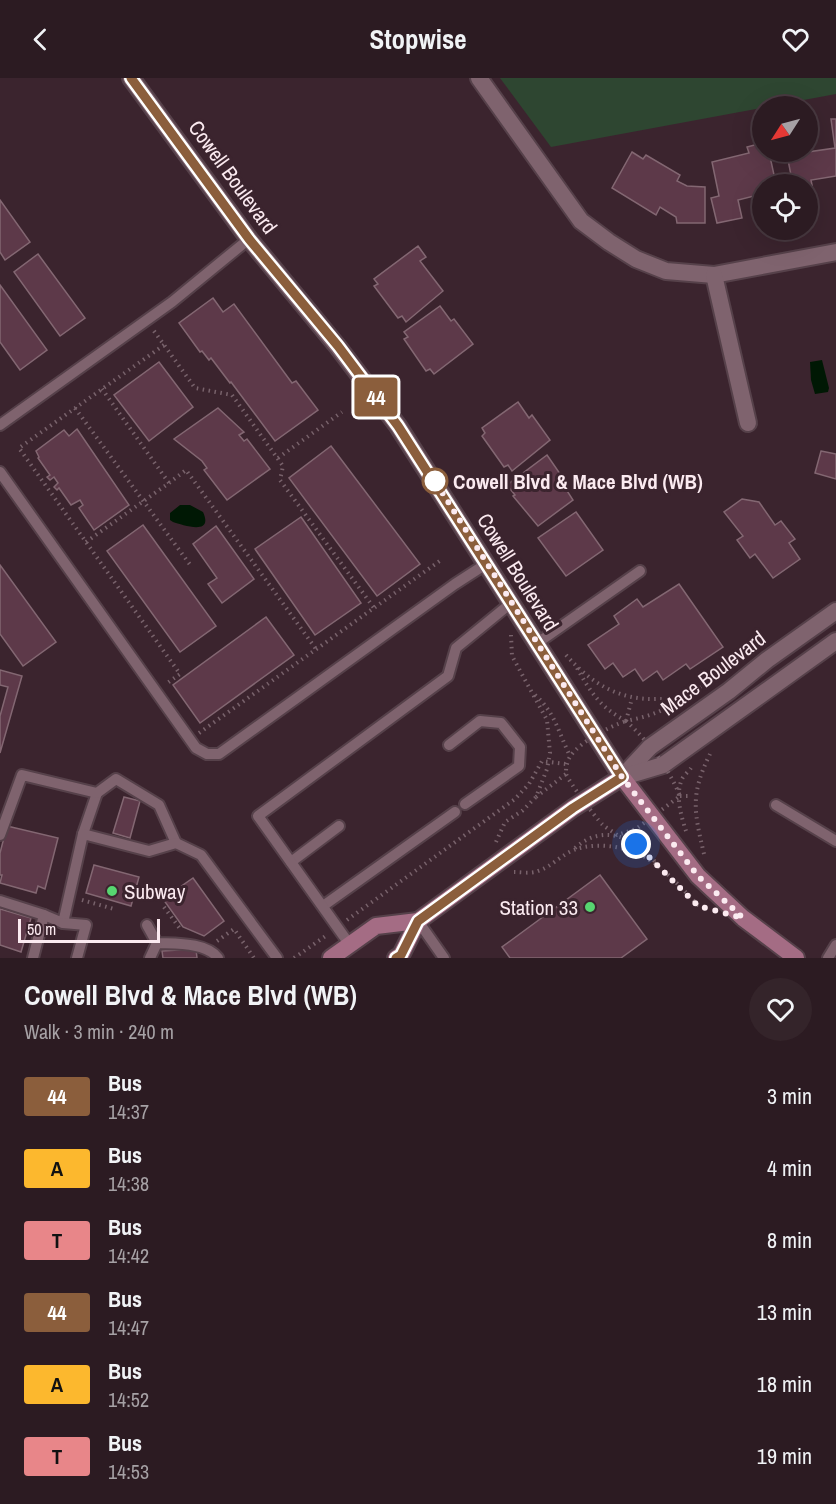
<!DOCTYPE html>
<meta charset="utf-8">
<style>
body{margin:0;font-family:"Archivo Narrow",sans-serif;background:#34242a;color:#f1f3f6;height:100vh;display:flex;flex-direction:column;font-size:22px;white-space:nowrap}
*{box-sizing:border-box;margin:0}
p{font-size:20px;color:#a6a1a5}
.icon{flex:none;width:33px;height:33px;fill:none;stroke:currentColor;stroke-width:2;stroke-linecap:round;stroke-linejoin:round}
.map{position:relative;height:880px;overflow:hidden}
.side{display:flex;flex-direction:column;background:#2c1b22;flex:1}
.side>*{flex:none}
.badge{padding:0 12px;border-radius:4px;font-size:21px;line-height:39px}
.needle{width:39px;rotate:234deg}
.buttons{position:absolute;left:752px;top:18px;display:grid;gap:12px}
.buttons a{display:grid;place-items:center;width:66px;height:66px;border-radius:50%;background:#2c1b22;box-shadow:0 6px 24px #0002,0 0 0 2px #483940;font-size:30px}
.scale{position:absolute;left:18px;bottom:15px;width:142px;box-sizing:border-box;padding-left:6px;border:3px solid #fbeaf0;border-top:0;font-size:16px;line-height:21px;white-space:nowrap;color:#fbeaf0;-webkit-text-stroke:4px #3b242e;paint-order:stroke}
.you{position:absolute;width:30px;height:30px;margin:-15px;border:4px solid #fff;border-radius:50%;background:#1a73e8;box-shadow:0 0 0 9px #1a73e833}
.map>.badge{position:absolute;translate:-50% -50%;box-shadow:0 0 0 3px #fff}
.round{display:grid;place-items:center;flex:none;width:63px;height:63px;border-radius:32px;background:#34242a}
.summary{display:flex;align-items:center;justify-content:space-between;height:102px;padding:0 24px}
h1{font-size:28px;font-weight:800;line-height:45px}
ul{padding:0;list-style:none}
li{display:flex;align-items:center;gap:18px;height:72px;padding:0 24px}
li div{flex:1}
li b{display:block;font-size:22px}
li em{font-style:normal}
li .badge{min-width:66px;font-weight:700;text-align:center}
header{display:flex;justify-content:space-between;align-items:center;height:78px;padding:0 24px;background:#2c1b22;font-size:27px;font-weight:800}
.map>svg:first-child{display:block}
.green{fill:#2e4631}
.water{fill:#001804}
.building{fill:#5d3949;stroke:#836772;stroke-width:1.5}
.lines{fill:none;stroke-linecap:round;stroke-linejoin:round}
.service-casing{stroke:#56414a;stroke-width:14}
.minor-casing{stroke:#56414a;stroke-width:20}
.tertiary-casing{stroke:#56414a;stroke-width:20}
.secondary-casing{stroke:#56414a;stroke-width:20}
.path{stroke:#78626b;stroke-width:4;stroke-dasharray:1.5 4.5;stroke-linecap:butt}
.service{stroke:#7f636e;stroke-width:10}
.minor{stroke:#7f636e;stroke-width:16}
.tertiary{stroke:#7f636e;stroke-width:16}
.secondary{stroke:#a46c84;stroke-width:16}
.line-casing{stroke:#fff;stroke-width:14}
.line{stroke:#8b5e3c;stroke-width:9}
.walk{stroke:#fbeaf0;stroke-width:6;stroke-dasharray:0 10.8}
.stop-dot{fill:#fff;stroke:#8b5e3c;stroke-width:3}
.poi-dot{fill:#57d570;stroke:#3b242e;stroke-width:2}
.labels{text-anchor:middle;dominant-baseline:central;stroke-width:6;stroke-linejoin:round;paint-order:stroke}
.street-label{font-size:21px;fill:#fbeaf0;stroke:#3b242e}
.stop-label{font-size:21px;font-weight:bold;fill:#fbeaf0;stroke:#3b242e;text-anchor:start}
.poi-label{font-size:21px;fill:#fbeaf0;stroke:#3b242e;text-anchor:start}
</style>
<header><svg class="icon" aria-label="back" viewBox="0 0 24 24"><path d="M15 5l-7 7 7 7"/></svg>Stopwise<svg class="icon" aria-label="heart" viewBox="0 0 24 24"><path d="M12 20l-8-8c-3-5 5-10 8-4 3-6 11-1 8 4z"/></svg></header>
<div class="map">
<svg width="836" height="880" viewBox="0 0 836 880">
<rect width="100%" height="100%" fill="#3b242e"/>
<path class="green" d="M500 0H836V16L551 69Z"/>
<g class="water">
<path d="M822 282 829 310 828 314 815 316 811 302 810 284Z"/>
<path d="M180 427H190L203 434C214 458 183 447 173 444L170 442V435Z"/>
</g>
<g class="building">
<path d="M831 41H836V98L811 102 815 122 807 123V106H784L783 99 791 97 787 77 835 70Z"/>
<path d="M762 65V74H769L776 106H762V116L738 122 742 140 717 145 711 120 719 118 712 84 749 75 747 69Z"/>
<path d="M632 74 643 81 646 77 680 97 677 103 687 108 705 109V145H677L676 139 660 129 656 137 612 110Z"/>
<path d="M0 122 30 164 5 182 0 174Z"/>
<path d="M418 168 426 179 420 183 443 213 406 244 402 238 398 240 374 208 378 206 374 201Z"/>
<path d="M38 176 85 240 60 258 14 194Z"/>
<path d="M0 207 47 272 20 292 0 264Z"/>
<path d="M213 220 223 234 234 226 292 305 296 303 318 332 275 363 231 304 230 305 211 280 209 282 202 273 200 274 179 245Z"/>
<path d="M440 228 451 243 454 241 473 266 434 296 430 291 426 293 404 261 408 259 404 254Z"/>
<path d="M159 284 193 329 149 363 114 317Z"/>
<path d="M518 324 529 340 532 337 550 362 512 393 508 387 504 389 482 358 485 355 482 350Z"/>
<path d="M218 330 244 354 239 357 244 363 247 361 270 391 227 422 204 392 207 390 202 383 174 361Z"/>
<path d="M77 351 129 427 94 452 79 430 83 427 80 422 71 427 59 410 57 412 54 409 58 405 54 399 50 402 47 399 50 397 38 380 39 379 36 373 64 352 69 358Z"/>
<path d="M331 368 420 486 377 518 289 400Z"/>
<path d="M821 373 836 376V401L815 395Z"/>
<path d="M547 377 565 403 562 405 573 422 538 448 513 418 515 417 507 407Z"/>
<path d="M742 421 759 424 775 447 781 443 795 461 789 465 800 481 773 500 755 476 750 480 737 462 743 458 724 434Z"/>
<path d="M576 434 603 472 566 498 538 460Z"/>
<path d="M301 439 361 525 315 557 255 471Z"/>
<path d="M143 447 216 548 180 574 107 473Z"/>
<path d="M216 448 254 501 222 525 208 506 217 500 193 466Z"/>
<path d="M0 487 56 564 23 588 0 556Z"/>
<path d="M679 506 723 569 690 591 686 586 663 602 657 593 643 603 635 591 623 599 613 585 605 591 588 567 619 546 614 538 637 521 643 529Z"/>
<path d="M266 539 294 577 200 645 173 607Z"/>
<path d="M0 592 22 598 0 675V638L8 609 0 607Z"/>
<path d="M124 719 140 723 130 760 113 755Z"/>
<path d="M7 748 58 760 45 811 38 808 36 815 0 805 2 797H0V775Z"/>
<path d="M94 787 139 799 131 828 86 815Z"/>
<path d="M600 797 647 861 621 880H510L502 869Z"/>
<path d="M193 800 224 843 204 858 183 849 163 821Z"/>
<path d="M0 831 31 840 21 874 0 867Z"/>
<path d="M196 871 197 880H163L162 873Z"/>
</g>
<g class="lines">
<defs>
<g id="service">
<path d="M0 347 172 224 249 161"/>
<path d="M0 394 196 670 207 676H219L455 506 486 486"/>
<path d="M536 566 640 493"/>
<path d="M449 667 480 643 501 645 520 669 519 688 465 726"/>
<path d="M776 727 836 763"/>
<path d="M83 756 97 715"/>
<path d="M0 757 22 697 97 715 116 701 159 727 176 765"/>
<path d="M291 784 339 748"/>
<path d="M0 823 44 837 33 880"/>
<path d="M323 828 455 734"/>
<path d="M44 837 63 845 83 756 149 773 176 765 201 777 277 880"/>
<path d="M418 843 444 880"/>
<path d="M63 845 86 847 77 880"/>
<path d="M147 847 157 865C175 866 206 864 218 880"/>
<path d="M350 867 258 738 448 598 456 570 511 525"/>
<path d="M150 880 157 865"/>
<path d="M828 880 836 867"/>
</g>
<g id="minor">
<path d="M479 0 581 143 609 164 636 181 666 193 714 197 836 174"/>
<path d="M714 197 748 345"/>
</g>
<g id="tertiary">
<path d="M131 0 249 161 338 269 398 348 622 699"/>
<path d="M622 699 650 669 729 613 767 582 836 533"/>
<path d="M623 699 663 687 836 563"/>
</g>
<g id="secondary">
<path d="M331 880 376 848 418 843"/>
<path d="M396 880 401 877 418 843 573 730 622 699 698 798 743 840 796 880"/>
</g>
</defs>
<use href="#service" class="service-casing"/>
<use href="#minor" class="minor-casing"/>
<use href="#tertiary" class="tertiary-casing"/>
<use href="#secondary" class="secondary-casing"/>
<g class="path">
<path d="M154 253 195 310 232 317 283 388 280 402 374 530"/>
<path d="M164 267 19 370 180 596 166 606"/>
<path d="M75 330 191 488"/>
<path d="M278 380 342 334"/>
<path d="M169 405 186 392 316 571"/>
<path d="M86 464 169 405 102 311"/>
<path d="M566 577C591 605 618 622 656 621 665 621 675 621 683 618 702 611 718 595 734 584"/>
<path d="M577 590C591 615 600 629 626 643 645 639 666 634 680 620"/>
<path d="M535 617C555 634 559 656 570 678"/>
<path d="M626 643C649 664 668 689 680 718L636 751 617 757C612 753 606 750 602 746 595 739 569 704 566 696 566 693 566 689 567 686 570 668 610 648 626 643Z"/>
<path d="M626 643 631 624"/>
<path d="M199 655 441 482"/>
<path d="M680 718H690"/>
<path d="M536 719 566 696"/>
<path d="M686 753C681 738 675 717 682 701 684 697 689 693 691 690"/>
<path d="M496 764 505 744 522 733 536 719 547 691 550 675 547 642 512 578 511 557"/>
<path d="M575 770C603 745 635 759 656 785"/>
<path d="M704 776C694 733 690 717 710 676"/>
<path d="M514 794C521 794 531 796 538 793 551 789 561 777 574 772 600 762 637 770 658 788 673 800 685 814 698 827L705 829"/>
<path d="M82 822 114 831"/>
<path d="M164 829 181 852"/>
<path d="M347 842 515 721 529 706 542 683 566 686"/>
<path d="M217 863 234 851 254 880"/>
<path d="M294 880 327 857"/>
</g>
<use href="#service" class="service"/>
<use href="#minor" class="minor"/>
<use href="#tertiary" class="tertiary"/>
<use href="#secondary" class="secondary"/>
</g>
<g class="lines">
<defs>
<path id="line" d="M131 0 249 161 338 268 398 348 622 699 573 730 418 843 401 877 396 880"/>
</defs>
<use href="#line" class="line-casing"/>
<use href="#line" class="line"/>
<path class="walk" d="M435 403 433 400 622 699 698 798 743 840 698 828 636 766"/>
</g>
<circle class="stop-dot" cx="435" cy="403" r="12"/>
<g class="poi-dot">
<circle cx="112" cy="813" r="6"/>
<circle cx="590" cy="829" r="6"/>
</g>
<g class="labels">
<g class="street-label">
<text transform="translate(233 99) rotate(54)">Cowell Boulevard</text>
<text transform="translate(518 494) rotate(58)">Cowell Boulevard</text>
<text transform="translate(713 595) rotate(-37)">Mace Boulevard</text>
</g>
<g class="stop-label">
<text x="453" y="403">Cowell Blvd &amp; Mace Blvd (WB)</text>
</g>
<g class="poi-label">
<text x="124" y="813">Subway</text>
<text x="578" y="829" text-anchor="end">Station 33</text>
</g>
</g>
</svg>
<div class="buttons">
<a><svg class="needle" viewBox="-14 -14 28 28"><path d="M0-13l5 13h-10z" fill="#e53935"/><path d="M0 13l5-13h-10z" fill="#a6a1a5"/></svg></a>
<a><svg class="icon" aria-label="locate" viewBox="0 0 24 24"><circle cx="12" cy="12" r="6"/><path d="M12 2v4M12 18v4M2 12h4M18 12h4"/></svg></a>
</div>
<div class="scale">50 m</div>
<div class="you" style="left:636px;top:766px"></div>
<b class="badge" style="left:376px;top:319px;background:#8b5e3c;color:#fff">44</b>
</div>
<section class="side">
<div class="summary"><div><h1>Cowell Blvd &amp; Mace Blvd (WB)</h1><p>Walk · 3 min · 240 m</p></div><a class="round"><svg class="icon" aria-label="heart" viewBox="0 0 24 24"><path d="M12 20l-8-8c-3-5 5-10 8-4 3-6 11-1 8 4z"/></svg></a></div>
<ul>
<li><span class="badge" style="background:#8b5e3c;color:#fff">44</span><div><b>Bus</b><p>14:37</p></div><em>3 min</em></li>
<li><span class="badge" style="background:#fcb82e;color:#111">A</span><div><b>Bus</b><p>14:38</p></div><em>4 min</em></li>
<li><span class="badge" style="background:#e88689;color:#111">T</span><div><b>Bus</b><p>14:42</p></div><em>8 min</em></li>
<li><span class="badge" style="background:#8b5e3c;color:#fff">44</span><div><b>Bus</b><p>14:47</p></div><em>13 min</em></li>
<li><span class="badge" style="background:#fcb82e;color:#111">A</span><div><b>Bus</b><p>14:52</p></div><em>18 min</em></li>
<li><span class="badge" style="background:#e88689;color:#111">T</span><div><b>Bus</b><p>14:53</p></div><em>19 min</em></li>
</ul>
</section>
